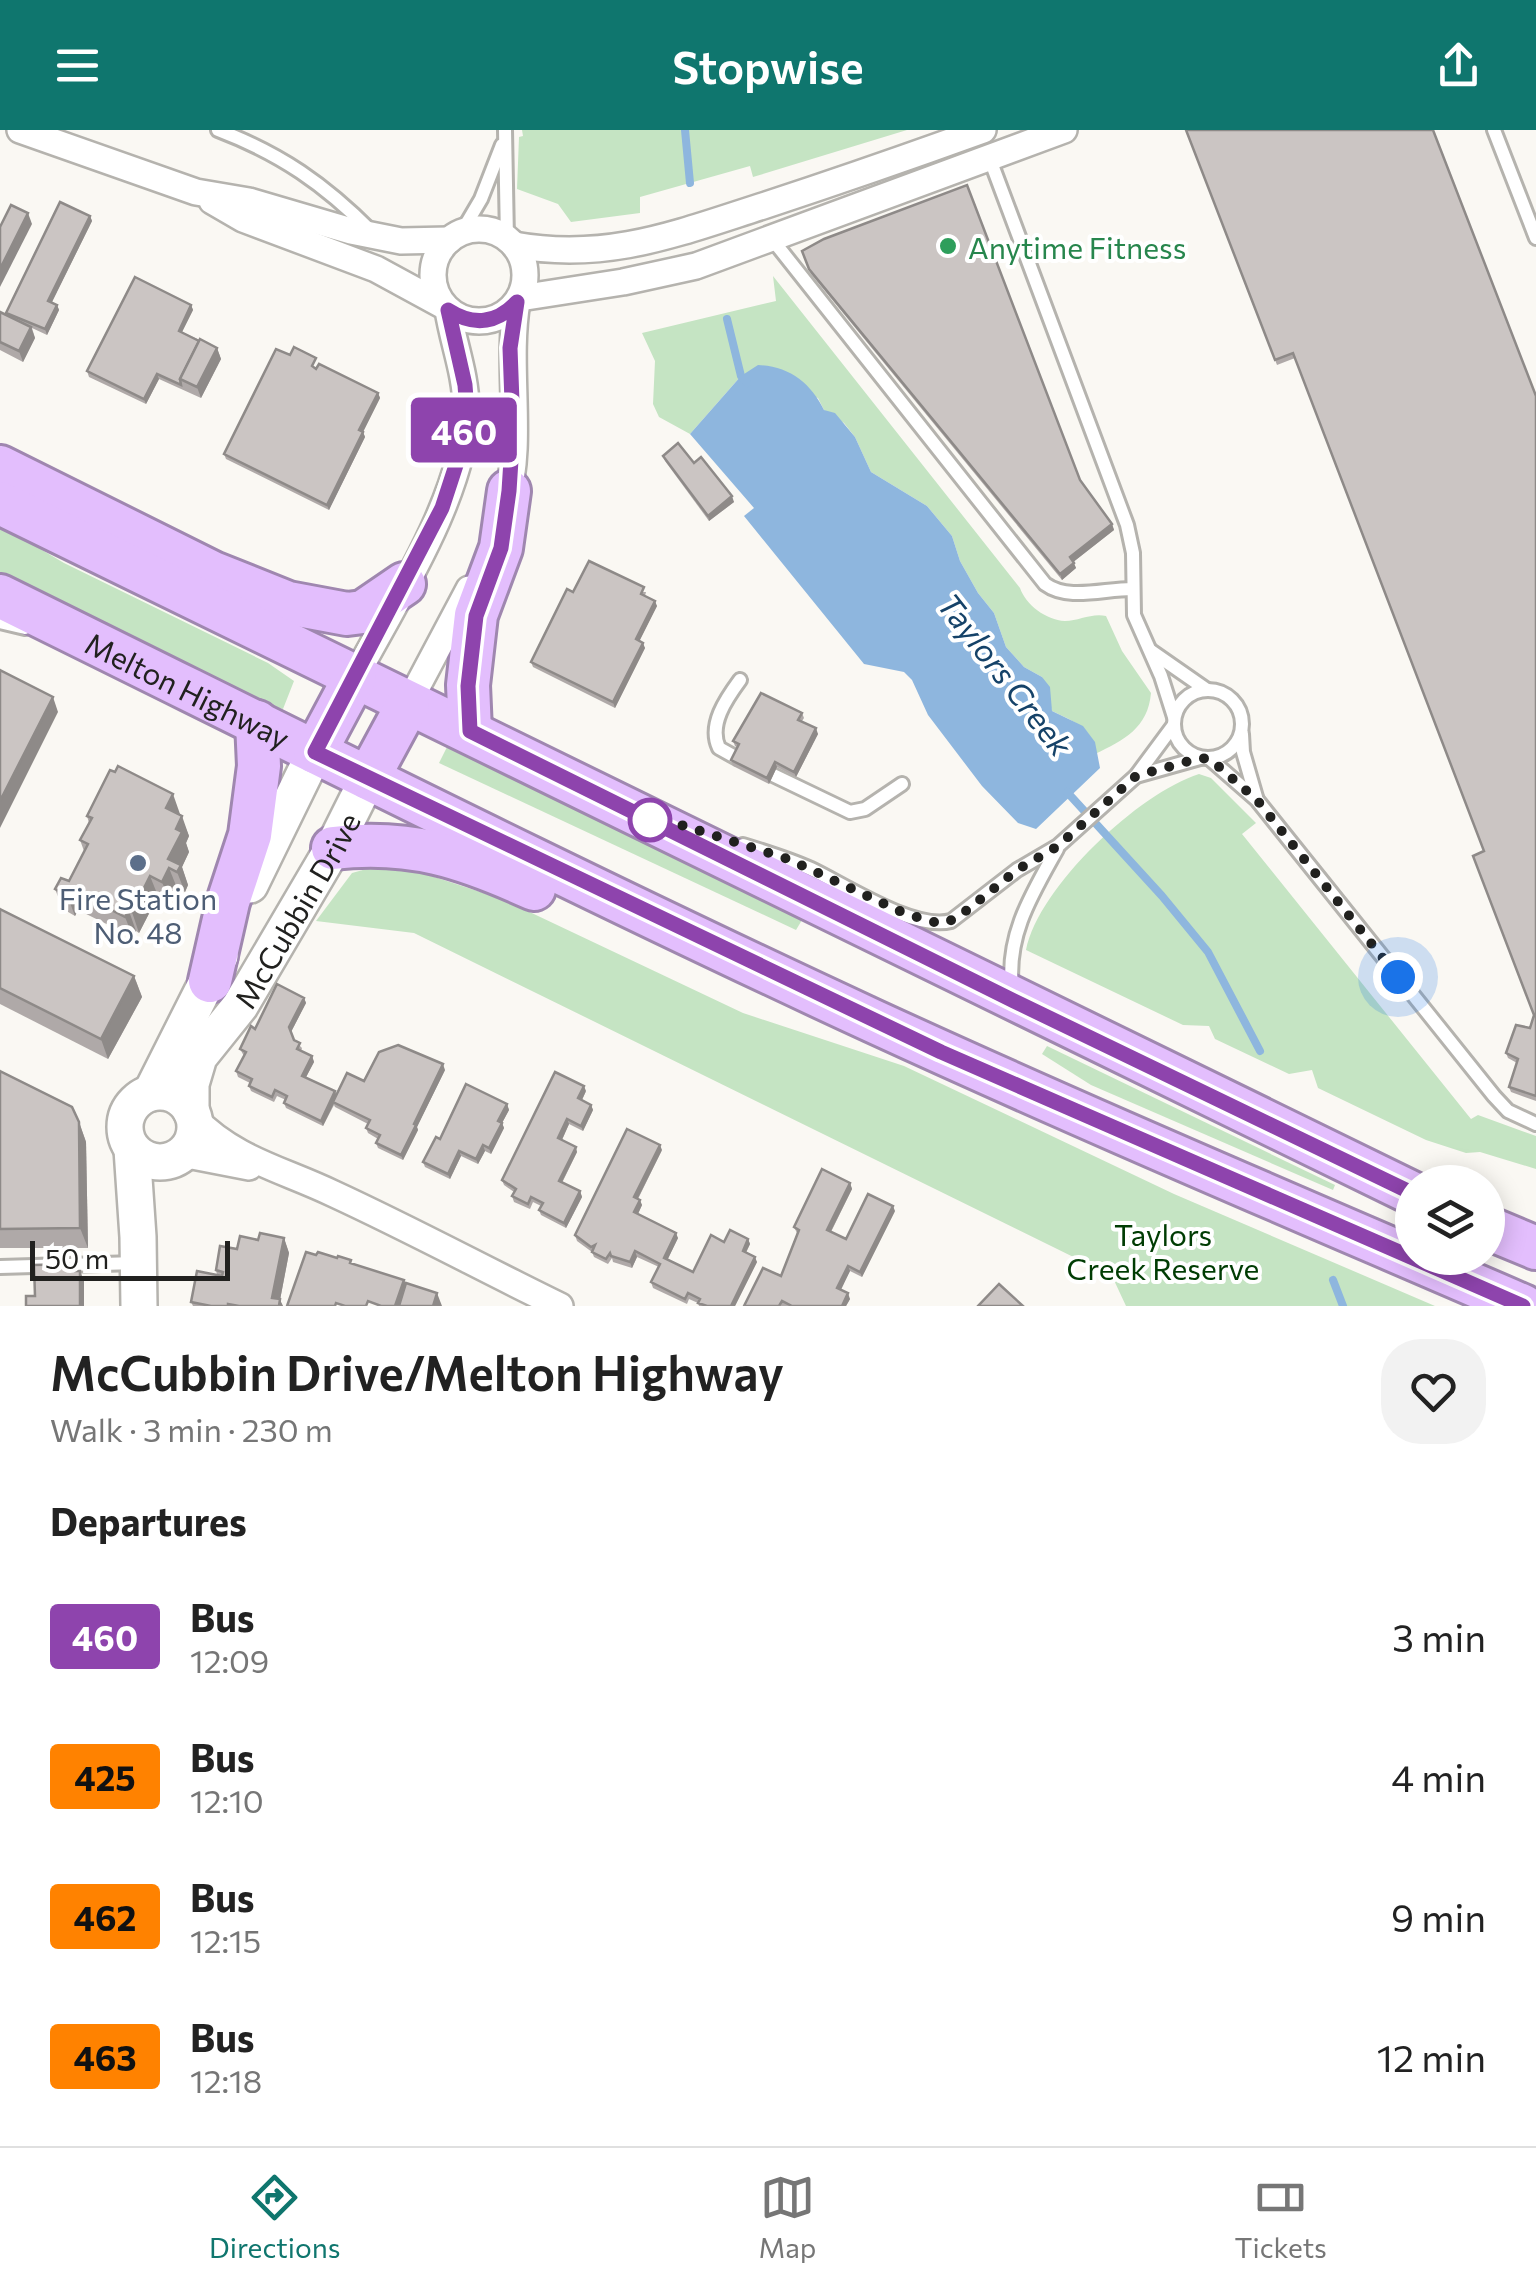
<!DOCTYPE html>
<meta charset="utf-8">
<style>
body{margin:0;font-family:Commissioner,sans-serif;background:#f2f2f2;color:#222;height:100vh;display:flex;flex-direction:column;font-size:38px;white-space:nowrap}
*{box-sizing:border-box;margin:0}
p{font-size:32px;color:#767676}
.icon{flex:none;width:55px;height:55px;fill:none;stroke:currentColor;stroke-width:2;stroke-linecap:round;stroke-linejoin:round}
.map{position:relative;height:1176px;overflow:hidden}
.sheet{display:flex;flex-direction:column;background:#fff;flex:1}
.sheet>*{flex:none}
.badge{padding:0 20px;border-radius:8px;font-size:35px;line-height:65px}
.controls{position:absolute;left:1395px;top:1035px;display:grid;gap:20px}
.controls a{display:grid;place-items:center;width:110px;height:110px;border-radius:50%;background:#fff;box-shadow:0 5px 25px #0003;font-size:50px}
.scale{position:absolute;left:30px;bottom:25px;width:200px;box-sizing:border-box;padding-left:10px;border:5px solid #21211f;border-top:0;font-size:28px;line-height:35px;white-space:nowrap;color:#21211f;-webkit-text-stroke:8px #fff;paint-order:stroke}
.you{position:absolute;width:50px;height:50px;margin:-25px;border:8px solid #fff;border-radius:50%;background:#1a73e8;box-shadow:0 0 0 15px #1a73e833}
.map>.badge{position:absolute;translate:-50% -50%;box-shadow:0 0 0 5px #fff}
h2{padding:0 50px;font-size:38px;line-height:90px}
.round{display:grid;place-items:center;flex:none;width:105px;height:105px;border-radius:40px;background:#f2f2f2}
.summary{display:flex;align-items:center;justify-content:space-between;height:170px;padding:0 50px}
h1{font-size:48px;font-weight:600;line-height:75px}
ul{padding:0;list-style:none}
li{display:flex;align-items:center;gap:30px;height:140px;padding:0 50px}
li div{flex:1}
li b{display:block;font-size:38px}
li em{font-style:normal}
li .badge{min-width:110px;font-weight:700;text-align:center}
header{display:flex;justify-content:space-between;align-items:center;height:130px;padding:0 50px;background:#0f766e;color:#fff;font-size:45px;font-weight:600}
.menu{display:flex;justify-content:space-around;align-items:center;height:140px;border-top:2px solid #e0e0e0;background:#fff;font-size:28px;color:#767676}
.menu a{display:grid;justify-items:center;gap:5px}
.menu .active{color:#0f766e}
.map>svg:first-child{display:block}
.green{fill:#c5e4c3}
.water{fill:#8eb6de}
.lines{fill:none;stroke-linecap:round;stroke-linejoin:round}
.stream{stroke:#8eb6de;stroke-width:8}
.lane-casing{stroke:#b5b3ae;stroke-width:18}
.street-casing{stroke:#b5b3ae;stroke-width:30}
.secondary-casing{stroke:#b5b3ae;stroke-width:40}
.highway-casing{stroke:#9f87af;stroke-width:48}
.lane{stroke:#fff;stroke-width:12}
.street{stroke:#fff;stroke-width:25}
.secondary{stroke:#fff;stroke-width:35}
.highway{stroke:#e3befd;stroke-width:42}
.wall{fill:#afa9a8}
.shaded-wall{fill:#8e8a88}
.building{fill:#cbc5c3;stroke:#8e8a88;stroke-width:2.5}
.line-casing{stroke:#fff;stroke-width:22}
.line{stroke:#8e44ad;stroke-width:15}
.walk{stroke:#21211f;stroke-width:10;stroke-dasharray:0 18}
.leisure-dot{fill:#2e9e5b;stroke:#fff;stroke-width:4}
.stop-dot{fill:#fff;stroke:#8e44ad;stroke-width:5}
.service-dot{fill:#5c6f8a;stroke:#fff;stroke-width:4}
.labels{text-anchor:middle;dominant-baseline:central;stroke-width:8;stroke-linejoin:round;paint-order:stroke}
.leisure-label{font-size:30px;fill:#27864d;stroke:#fff;text-anchor:start}
.street-label{font-size:30px;fill:#21211f;stroke:#fff}
.service-label{font-size:30px;fill:#4e5e75;stroke:#fff}
.park-label{font-size:30px;fill:#003c03;stroke:#fff}
.water-label{font-size:32px;font-style:italic;fill:#154268;stroke:#fff}
</style>
<header><svg class="icon" aria-label="menu" viewBox="0 0 24 24"><path d="M4 6h16M4 12h16M4 18h16"/></svg>Stopwise<svg class="icon" aria-label="share" viewBox="0 0 24 24"><path d="M12 15V3M7 8l5-5 5 5M5 13v7h14v-7"/></svg></header>
<div class="map">
<svg width="1536" height="1176" viewBox="0 0 1536 1176">
<rect width="100%" height="100%" fill="#faf8f3"/>
<g class="green">
<path d="M522 0H907L753 47 750 36 640 67V83L571 92 558 74 517 59 519 7 523 6Z"/>
<path d="M773 146 1020 458C1026 475 1046 490 1065 491 1079 491 1091 483 1106 486L1122 521 1151 563C1148 598 1124 610 1095 624 1094 598 1073 591 1052 581L1042 547 1024 537 1006 517 994 483 978 463 960 431 952 406 927 376 871 342 855 307 844 293 824 280 818 268 741 246 690 304 659 287 653 274 655 231 642 203 776 171Z"/>
<path d="M0 395 64 433 268 533 294 551 283 579 255 573 0 447Z"/>
<path d="M447 617 488 626 802 790 796 800 439 633Z"/>
<path d="M1199 644 1211 648 1256 693 1242 704 1471 989 1478 985 1536 1006V1039L1480 1022 1466 1023 1426 1010 1318 958 1312 940 1289 944 1215 909 1209 896 1183 895 1026 820C1039 756 1139 663 1199 644Z"/>
<path d="M370 738 416 741 502 769 743 883 904 936 1174 1064 1435 1176H1126L1112 1146 414 803 316 791 352 743Z"/>
<path d="M1047 916 1335 1055 1333 1060 1091 955 1042 924Z"/>
</g>
<path class="water" d="M758 235C789 236 811 253 824 280L835 283 855 307 871 342 927 376 952 406 960 431 978 463 994 483 1006 517 1024 537 1042 547 1050 557 1052 581 1083 596 1095 612 1100 638 1036 699 1018 693 982 656 928 585 912 550 904 542 864 534 744 386 754 378 690 304 741 246Z"/>
<g class="lines">
<g class="stream">
<path d="M685 0 690 53"/>
<path d="M727 189 741 246 747 253"/>
<path d="M1067 662 1162 766 1208 822 1260 921"/>
<path d="M1333 1150 1343 1176"/>
</g>
<defs>
<g id="lane">
<path d="M218 0C281 24 324 54 372 102"/>
<path d="M505 0 507 109"/>
<path d="M1494 0 1536 108"/>
<path d="M988 24 1127 395 1133 423 1134 485 1161 546 1174 587"/>
<path d="M461 103 481 69 502 15"/>
<path d="M772 109 1045 454C1068 471 1103 459 1132 459"/>
<path d="M0 492 25 498"/>
<path d="M1151 521 1207 560"/>
<circle cx="1208" cy="594" r="34"/>
<path d="M1242 604 1243 622 1256 667"/>
<path d="M737 628 719 618C708 595 726 569 740 550"/>
<path d="M1210 629 1257 670 1494 966 1508 981 1536 994"/>
<path d="M773 645 850 682 865 679 902 654"/>
<path d="M1136 646 1200 628"/>
<path d="M743 715C766 722 789 729 811 739 845 755 914 801 951 791L1017 740 1058 716 1136 646 1173 596"/>
<path d="M1012 858C1006 805 1032 764 1057 719"/>
<path d="M0 1137 136 1133"/>
</g>
<g id="street">
<path d="M20 0 196 62 249 71 351 101 401 111 449 110"/>
<path d="M212 71 243 89 376 139 444 176"/>
<circle cx="479" cy="145" r="46"/>
<path d="M514 115C608 132 678 103 766 75 839 51 911 26 983 0"/>
<path d="M520 168 623 152 696 136 1064 0"/>
<path d="M506 371C524 313 506 236 517 172"/>
<path d="M355 547C393 475 468 359 466 278 466 244 453 213 448 180"/>
<path d="M408 574 469 459"/>
<path d="M194 988C235 1030 282 1039 334 1064 410 1099 484 1139 560 1176"/>
<path d="M182 1024 249 1037"/>
</g>
<g id="secondary">
<path d="M250 755 315 622"/>
<circle cx="160" cy="997" r="35"/>
<path d="M151 963 220 826"/>
<path id="s1" d="M191 981V954L199 927 240 876 333 718 368 648"/>
<path d="M132 1019 138 1107 139 1176"/>
</g>
<g id="highway">
<path d="M0 337 213 443 288 473 347 484 363 482 404 454"/>
<path d="M0 373 1412 1063"/>
<path id="s2" d="M0 466C290 609 579 755 873 891 1088 990 1306 1082 1523 1176"/>
<path d="M470 601 468 555 476 485 501 418 509 361"/>
<path d="M315 622 355 547"/>
<path d="M368 648 408 574"/>
<path d="M333 718C410 709 464 727 534 759"/>
<path d="M210 851 228 772 250 705 259 636 257 592"/>
<path d="M1488 1098 1536 1118"/>
</g>
</defs>
<use href="#lane" class="lane-casing"/>
<use href="#street" class="street-casing"/>
<use href="#secondary" class="secondary-casing"/>
<use href="#highway" class="highway-casing"/>
<use href="#lane" class="lane"/>
<use href="#street" class="street"/>
<use href="#secondary" class="secondary"/>
<use href="#highway" class="highway"/>
</g>
<g class="wall">
<path d="M1186 0 1536 266V971L1511 962 1509 957 1517 933 1508 928 1506 923 1530 898 1534 885 1484 721 1295 228 1277 235Z"/>
<path d="M90 86 92 91 52 172 57 175 59 180 47 205 32 198 35 208 23 232 0 220V182L7 185 6 183Z"/>
<path d="M802 121 1080 350 1112 394 1114 400 1073 432 1076 438 1062 450 811 144Z"/>
<path d="M191 175 193 180 182 202 217 218 221 229 201 268 159 249 146 274 89 247 87 241Z"/>
<path d="M315 238 378 263 380 268 363 302 365 307 329 380 226 329 224 324Z"/>
<path d="M663 326 694 333 734 372 709 391 665 331Z"/>
<path d="M573 462H646L645 466 657 476 639 511 645 518 615 578 533 537 531 532Z"/>
<path d="M802 583 804 588 802 591 818 604 796 647 777 637 769 654 733 636 731 630 738 618 735 616 733 611Z"/>
<path d="M180 684 189 706 186 713 189 722 182 737 188 755 185 762 177 758 170 772 158 766 139 803 136 801 133 807 78 780 75 786 63 779 55 759 69 751 84 721 80 710 89 693 87 686Z"/>
<path d="M0 779 134 846 142 867 108 929 0 874Z"/>
<path d="M304 868 306 873 291 902 294 910 302 918 301 921 312 926 314 932 306 947 336 964 364 951 445 940 417 997 418 1000 403 1030 378 1018 376 1013 378 1009 368 1003 366 998 368 994 335 977 334 975 323 996 286 978 284 973 286 970 277 966 274 972 251 961 249 956 250 953 238 947 236 941 244 926 240 919 255 899Z"/>
<path d="M0 941 79 992 86 1012 88 1118H0Z"/>
<path d="M586 961 582 970 591 975 593 980 583 1001 569 994 562 1010 577 1022 562 1053 580 1061 582 1067 566 1098 541 1085 539 1080 541 1076 533 1072 530 1079 514 1072 512 1066 514 1062 504 1055 502 1050Z"/>
<path d="M507 974 509 980 502 993 504 998 491 1024 485 1021 478 1034 461 1026 450 1049 425 1037 423 1032 440 1009Z"/>
<path d="M662 1020 638 1069 642 1075 638 1084 678 1108 667 1130 693 1142 724 1112 748 1109 750 1114 746 1123 757 1132 735 1176H699L698 1173 689 1169 687 1174 653 1158 651 1152 659 1137 637 1127 632 1138 613 1132 612 1128 608 1134 594 1127 592 1122 577 1111 575 1105Z"/>
<path d="M850 1053 852 1059 831 1102 846 1109 895 1081 862 1147 850 1141 840 1160 850 1169 846 1176H744L781 1146 797 1103 794 1097Z"/>
<path d="M284 1108 289 1123 280 1170 283 1176H193L191 1172 217 1145 216 1140 237 1119 258 1110Z"/>
</g>
<g class="shaded-wall">
<path d="M28 83 32 94 0 157V139Z"/>
<path d="M90 86 92 91 50 176 48 171Z"/>
<path d="M57 175 59 180 47 205 45 199Z"/>
<path d="M191 175 193 180 180 206 179 201Z"/>
<path d="M31 197 35 208 23 232 19 221Z"/>
<path d="M217 218 221 229 201 268 197 257Z"/>
<path d="M157 244 159 249 146 274 144 269Z"/>
<path d="M378 263 380 268 363 302 365 307 329 380 327 375 359 300Z"/>
<path d="M732 366 734 372 709 391 708 386Z"/>
<path d="M1112 394 1114 400 1072 433 1070 427Z"/>
<path d="M1074 433 1076 438 1062 450 1060 444Z"/>
<path d="M655 471 657 476 638 514 636 509Z"/>
<path d="M643 513 645 518 615 578 613 572Z"/>
<path d="M53 567 58 582 0 698V671Z"/>
<path d="M816 598 818 604 796 647 794 642Z"/>
<path d="M775 632 777 637 769 654 767 648Z"/>
<path d="M173 664 180 684 173 698 166 678Z"/>
<path d="M182 686 189 706 186 713 189 722 182 737 188 755 185 762 177 742 168 729 176 699Z"/>
<path d="M169 738 177 758 170 772 162 752Z"/>
<path d="M150 746 158 766 139 803 132 782Z"/>
<path d="M70 759 78 780 75 786 67 765Z"/>
<path d="M129 781 136 801 133 807 125 787Z"/>
<path d="M134 846 142 867 108 929 101 909Z"/>
<path d="M304 868 306 873 291 902 289 897Z"/>
<path d="M312 926 314 932 304 951 302 946Z"/>
<path d="M443 934 445 940 417 997 418 1000 403 1030 401 1025 414 994Z"/>
<path d="M584 956 586 961 580 974 578 968Z"/>
<path d="M335 961 337 967 323 996 321 991Z"/>
<path d="M507 974 509 980 502 993 504 998 491 1024 489 1018 498 991Z"/>
<path d="M591 975 593 980 583 1001 581 996Z"/>
<path d="M567 989 569 994 560 1014 558 1008Z"/>
<path d="M79 992 86 1012 88 1118 80 1098Z"/>
<path d="M483 1015 485 1021 478 1034 476 1029Z"/>
<path d="M660 1015 662 1020 636 1072 634 1067Z"/>
<path d="M576 1017 577 1022 560 1056 559 1051Z"/>
<path d="M459 1021 461 1026 450 1049 448 1044Z"/>
<path d="M850 1053 852 1059 829 1105 827 1100Z"/>
<path d="M580 1061 582 1067 566 1098 564 1093Z"/>
<path d="M640 1070 642 1075 636 1088 634 1082Z"/>
<path d="M893 1076 895 1081 862 1147 860 1142Z"/>
<path d="M676 1103 678 1108 666 1133 664 1128Z"/>
<path d="M284 1108 289 1123 280 1170 283 1176H275L272 1168Z"/>
<path d="M748 1109 750 1114 744 1126 743 1121Z"/>
<path d="M635 1121 637 1127 632 1138 630 1132Z"/>
<path d="M755 1127 757 1132 735 1176H731Z"/>
<path d="M848 1136 850 1141 839 1164 837 1158Z"/>
<path d="M80 1141 84 1151V1176H80Z"/>
<path d="M404 1150 410 1166 406 1176H395Z"/>
<path d="M437 1163 442 1176H433Z"/>
<path d="M848 1163 850 1169 846 1176H842Z"/>
</g>
<g class="building">
<path d="M1186 0H1433L1536 266V966L1509 957 1518 929 1506 923 1516 895 1530 898 1534 885 1473 726 1484 721 1293 223 1275 230Z"/>
<path d="M967 55 1080 350 1112 394 1070 427 1074 433 1060 444 809 139 802 121 824 109Z"/>
<path d="M60 72 90 86 48 171 57 175 45 199 6 183Z"/>
<path d="M11 75 28 83 0 139V97Z"/>
<path d="M135 147 191 175 179 201 199 211 180 249 181 255 157 244 144 269 87 241Z"/>
<path d="M0 182 31 197 19 221 0 212Z"/>
<path d="M200 209 217 218 197 257 180 249Z"/>
<path d="M294 217 316 228 312 236 316 239 319 234 378 263 359 300 363 302 327 375 224 324 276 219 290 225Z"/>
<path d="M678 313 694 333 701 327 732 366 708 386 663 326Z"/>
<path d="M589 431 644 457 641 464 655 471 636 509 643 513 613 572 531 532 567 459 573 462Z"/>
<path d="M0 540 53 567 0 671Z"/>
<path d="M761 563 802 583 798 590 816 598 794 642 775 632 767 648 731 630 739 614 733 611Z"/>
<path d="M118 636 173 664 166 678 182 686 176 699 182 702 168 729 181 735 177 742 169 738 162 752 150 746 132 782 129 781 125 787 70 759 67 765 55 759 61 748 69 751 88 714 80 710 92 688 87 686 110 640 115 642Z"/>
<path d="M0 779 134 846 101 909 0 858Z"/>
<path d="M277 854 304 868 289 897 294 910 300 913 297 919 312 926 302 946 335 961 321 991 284 973 287 966 275 960 272 967 249 956 252 949 236 941 246 922 240 919 251 896 255 899Z"/>
<path d="M398 915 443 934 414 994 416 995 401 1025 376 1013 380 1005 366 998 370 990 333 972 347 943 364 951 379 922Z"/>
<path d="M0 941 72 977 79 992 80 1098 0 1099Z"/>
<path d="M555 942 584 956 578 968 591 975 581 996 567 989 558 1008 576 1017 559 1051 580 1061 564 1093 539 1080 543 1073 531 1067 528 1074 512 1066 516 1059 502 1050Z"/>
<path d="M466 954 507 974 498 991 502 993 489 1018 483 1015 476 1029 459 1021 448 1044 423 1032 436 1007 440 1009Z"/>
<path d="M627 999 660 1015 634 1067 640 1070 634 1082 676 1103 664 1128 693 1142 711 1105 724 1112 730 1100 748 1109 743 1121 755 1127 731 1176H707L698 1173 700 1169 688 1163 685 1169 651 1152 660 1134 635 1121 630 1132 611 1126 610 1123 606 1129 592 1122 595 1115 591 1117 575 1105Z"/>
<path d="M822 1039 850 1053 827 1100 846 1109 868 1064 893 1076 860 1142 848 1136 837 1158 848 1163 842 1176H792L782 1171 779 1176H744L763 1138 781 1146 799 1100 794 1097Z"/>
<path d="M260 1103 284 1108 272 1168 280 1169 279 1176H239L228 1174V1176H211L191 1172 197 1141 222 1146 223 1142 216 1140 220 1116 237 1119 240 1106 258 1110Z"/>
<path d="M306 1122 316 1125 318 1122 337 1128 338 1126 351 1130 350 1133 404 1150 395 1176H381L368 1171 366 1176H345L336 1173 335 1176H287Z"/>
<path d="M69 1134V1141H80V1176H26V1166H35L34 1135Z"/>
<path d="M406 1153 437 1163 433 1176H399Z"/>
<path d="M999 1154 1023 1176H978Z"/>
</g>
<g class="lines">
<defs>
<path id="line" d="M1412 1063 1014 871 470 601 468 556 476 486 501 418 509 361 513 299 510 218 517 172C496 194 473 196 448 180L465 255 467 282 460 323 442 378 315 622 941 922 1523 1176"/>
</defs>
<use href="#line" class="line-casing"/>
<use href="#line" class="line"/>
<path class="walk" d="M650 690 653 686 788 729 906 784 941 794 957 788 1017 740 1058 716 1136 646 1200 628 1210 629 1257 670 1398 847"/>
</g>
<circle class="leisure-dot" cx="948" cy="116" r="10"/>
<circle class="stop-dot" cx="650" cy="690" r="20"/>
<circle class="service-dot" cx="138" cy="733" r="10"/>
<g class="labels">
<g class="leisure-label">
<text x="968" y="116">Anytime Fitness</text>
</g>
<g class="street-label">
<text stroke="none"><textPath href="#s2" startOffset="210">Melton Highway</textPath></text>
<text stroke="none"><textPath href="#s1" startOffset="232">McCubbin Drive</textPath></text>
</g>
<g class="service-label">
<text x="138" y="767">Fire Station<tspan x="138" dy="34">No. 48</tspan></text>
</g>
<g class="park-label">
<text x="1163" y="1103">Taylors<tspan x="1163" dy="34">Creek Reserve</tspan></text>
</g>
<g class="water-label">
<text transform="translate(1006 544) rotate(52)">Taylors Creek</text>
</g>
</g>
</svg>
<div class="controls">
<a><svg class="icon" aria-label="layers" viewBox="0 0 24 24"><path d="M12 4l9 5-9 5-9-5zM3 14l9 5 9-5"/></svg></a>
</div>
<div class="scale">50 m</div>
<div class="you" style="left:1398px;top:847px"></div>
<b class="badge" style="left:464px;top:300px;background:#8e44ad;color:#fff">460</b>
</div>
<section class="sheet">
<div class="summary"><div><h1>McCubbin Drive/Melton Highway</h1><p>Walk · 3 min · 230 m</p></div><a class="round"><svg class="icon" aria-label="heart" viewBox="0 0 24 24"><path d="M12 20l-8-8c-3-5 5-10 8-4 3-6 11-1 8 4z"/></svg></a></div>
<h2>Departures</h2>
<ul>
<li><span class="badge" style="background:#8e44ad;color:#fff">460</span><div><b>Bus</b><p>12:09</p></div><em>3 min</em></li>
<li><span class="badge" style="background:#ff8200;color:#111">425</span><div><b>Bus</b><p>12:10</p></div><em>4 min</em></li>
<li><span class="badge" style="background:#ff8200;color:#111">462</span><div><b>Bus</b><p>12:15</p></div><em>9 min</em></li>
<li><span class="badge" style="background:#ff8200;color:#111">463</span><div><b>Bus</b><p>12:18</p></div><em>12 min</em></li>
</ul>
</section>
<nav class="menu">
<a class="active"><svg class="icon" aria-label="directions" viewBox="0 0 24 24"><path d="M12 3l9 9-9 9-9-9zM9 14v-3h6M13 9l2 2-2 2"/></svg>Directions</a>
<a><svg class="icon" aria-label="map" viewBox="0 0 24 24"><path d="M3 6l6-2 6 2 6-2v14l-6 2-6-2-6 2zM9 4v14M15 6v14"/></svg>Map</a>
<a><svg class="icon" aria-label="tickets" viewBox="0 0 24 24"><path d="M3 7h18v10H3zM15 7v10"/></svg>Tickets</a>
</nav>
